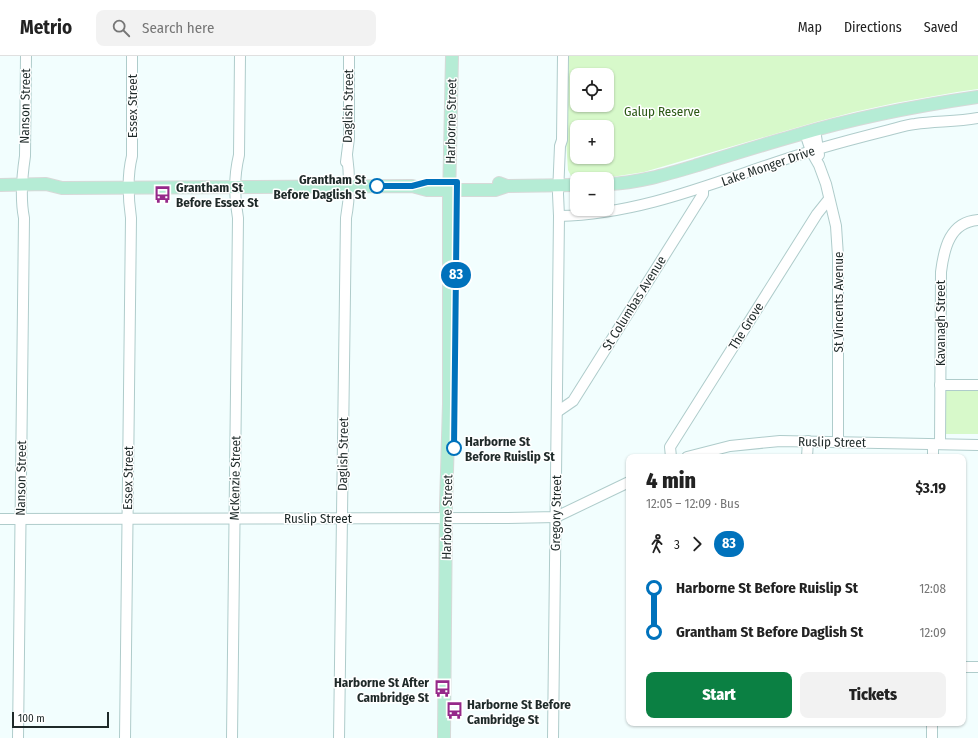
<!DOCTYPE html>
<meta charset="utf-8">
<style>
body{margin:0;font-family:"Fira Sans Condensed",sans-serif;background:#f2f2f2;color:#222;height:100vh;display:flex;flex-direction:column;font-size:15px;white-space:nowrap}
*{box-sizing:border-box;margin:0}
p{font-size:13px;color:#767676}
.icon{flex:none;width:22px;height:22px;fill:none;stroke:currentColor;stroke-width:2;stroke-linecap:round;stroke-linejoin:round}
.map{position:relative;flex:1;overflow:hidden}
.panel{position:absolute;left:626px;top:398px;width:340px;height:272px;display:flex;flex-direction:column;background:#fff;border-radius:8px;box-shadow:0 1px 3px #0004}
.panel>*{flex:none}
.badge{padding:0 8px;border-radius:13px;font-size:14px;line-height:26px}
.buttons{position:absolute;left:570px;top:12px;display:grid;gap:8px}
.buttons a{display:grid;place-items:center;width:44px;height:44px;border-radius:8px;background:#fff;box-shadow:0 1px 3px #0004;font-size:20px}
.scale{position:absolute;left:12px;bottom:10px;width:97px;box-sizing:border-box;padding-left:4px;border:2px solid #1f2a29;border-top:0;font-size:11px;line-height:14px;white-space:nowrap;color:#1f2a29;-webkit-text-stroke:3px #fff;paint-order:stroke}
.map>.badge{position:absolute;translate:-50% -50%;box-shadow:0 0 0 2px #fff}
.legs{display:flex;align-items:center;gap:6px;height:44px;padding:0 20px;font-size:13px}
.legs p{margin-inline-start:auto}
.summary{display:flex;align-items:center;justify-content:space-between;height:68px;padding:0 20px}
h1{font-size:22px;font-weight:800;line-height:30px}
.primary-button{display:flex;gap:8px;margin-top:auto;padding:8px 20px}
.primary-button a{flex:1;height:46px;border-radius:8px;background:#0b8043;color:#fff;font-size:16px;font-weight:800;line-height:46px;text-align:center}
.primary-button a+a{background:#f2f2f2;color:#222}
ul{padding:0 20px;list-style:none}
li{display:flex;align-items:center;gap:14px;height:44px;font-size:15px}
li i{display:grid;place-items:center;width:6px;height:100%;margin:0 5px;background:currentColor}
li i::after{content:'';width:10px;height:10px;margin:-5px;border:3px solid;border-radius:50%;background:#fff}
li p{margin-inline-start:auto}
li:first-child i{background:linear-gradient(#0000 50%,currentColor 0)}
li:last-child i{background:linear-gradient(currentColor 50%,#0000 0)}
header{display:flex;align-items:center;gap:24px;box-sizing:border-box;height:56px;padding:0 20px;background:#fff;border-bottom:1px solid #e0e0e0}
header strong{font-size:19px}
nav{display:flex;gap:22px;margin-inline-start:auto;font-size:14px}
.search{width:280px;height:36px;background:#f2f2f2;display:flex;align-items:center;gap:10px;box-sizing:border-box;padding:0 14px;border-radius:8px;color:#767676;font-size:15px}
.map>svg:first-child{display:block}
.green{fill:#d7f9ca;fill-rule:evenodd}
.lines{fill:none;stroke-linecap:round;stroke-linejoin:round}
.minor-casing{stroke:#afcccb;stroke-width:12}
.major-casing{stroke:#d7d9d8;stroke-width:14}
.minor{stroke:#fff;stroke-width:10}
.major{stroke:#b5ecd5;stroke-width:12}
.line-1-casing{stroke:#fff;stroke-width:9}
.line-1{stroke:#0072bc;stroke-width:6}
.stop-1-dot{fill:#fff;stroke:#0072bc;stroke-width:2}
.labels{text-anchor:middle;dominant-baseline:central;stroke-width:3;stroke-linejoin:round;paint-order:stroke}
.street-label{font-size:13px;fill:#1f2a29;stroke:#fff}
.park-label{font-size:13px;fill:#2b5814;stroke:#fff}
.stop-label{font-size:13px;font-weight:bold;fill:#1f2a29;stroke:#fff;text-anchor:end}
.poi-label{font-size:13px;font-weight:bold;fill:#1f2a29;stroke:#fff;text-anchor:start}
</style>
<header>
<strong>Metrio</strong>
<div class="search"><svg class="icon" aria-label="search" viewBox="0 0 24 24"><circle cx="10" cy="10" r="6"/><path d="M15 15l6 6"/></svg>Search here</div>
<nav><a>Map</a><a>Directions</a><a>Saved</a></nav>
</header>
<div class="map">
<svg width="978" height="682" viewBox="0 0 978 682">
<rect width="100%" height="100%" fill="#f2fefe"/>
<g class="green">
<path d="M566 0H978V33L957 36 895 47 854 56 816 66 644 116 605 122H575L571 120 568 114 566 84ZM577 19H607V49H577ZM577 71H607V101H577Z"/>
<path d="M978 332V378H943L944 337 949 333Z"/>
</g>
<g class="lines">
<defs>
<g id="minor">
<path d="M815 74 819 99"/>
<path d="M805 77 811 95 819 109 826 128 836 170 838 200V385"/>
<path d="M346 106 349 82V0"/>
<path d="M559 160C651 158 732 118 818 93 842 86 865 80 889 74 897 72 906 69 915 68 936 65 957 66 978 62"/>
<path d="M940 329H978"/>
<path d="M557 356 573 345 703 138V133"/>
<path d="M940 388 941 216C944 192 950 166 978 164"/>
<path d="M933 389V401"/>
<path d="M671 401 670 391 817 158 829 143"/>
<path d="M687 401 730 390 780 385 978 389"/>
<path d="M807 401 808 385"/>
<path d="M0 463 504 462 556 461 629 426"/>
<path d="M963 611H978"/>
<path d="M18 682 24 162C20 142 22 120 25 100L26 0"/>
<path d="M125 682 131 162C128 141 127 120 132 100V0"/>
<path d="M232 682 238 162C234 141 234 120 239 99L240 0"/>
<path d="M339 682 346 162C350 141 350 121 347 99"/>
<path d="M553 682 559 160 558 138 560 90 562 84 563 0"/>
<path d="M932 682V667"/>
</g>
<g id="major">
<path d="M499 127 507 130 577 129"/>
<path d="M607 128C639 127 668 118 698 109 730 99 762 89 794 80 854 62 916 50 978 41"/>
<path d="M0 129 46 128 62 132 412 130 427 134H495L507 130"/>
<path d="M444 682 446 449 449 348V145L452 0"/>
</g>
</defs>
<use href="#minor" class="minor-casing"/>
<use href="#major" class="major-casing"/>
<use href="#minor" class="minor"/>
<use href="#major" class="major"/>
</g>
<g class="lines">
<defs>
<path id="line-1" d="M377 130H412L427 126H457L454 392"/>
</defs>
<use href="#line-1" class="line-1-casing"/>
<use href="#line-1" class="line-1"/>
</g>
<defs>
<symbol id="bus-bare" viewBox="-9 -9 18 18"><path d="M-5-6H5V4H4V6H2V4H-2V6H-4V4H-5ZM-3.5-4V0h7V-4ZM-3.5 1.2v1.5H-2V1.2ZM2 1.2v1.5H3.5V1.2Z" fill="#95298a" stroke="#fff" stroke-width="2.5" paint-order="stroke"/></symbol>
</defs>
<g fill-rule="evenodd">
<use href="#bus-bare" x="150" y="126" width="25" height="25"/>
<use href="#bus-bare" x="430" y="620" width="25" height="25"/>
<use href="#bus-bare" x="442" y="642" width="25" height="25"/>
</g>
<g class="stop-1-dot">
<circle cx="377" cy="130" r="7"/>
<circle cx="454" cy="392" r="7"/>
</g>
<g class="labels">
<g class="street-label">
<text transform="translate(25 50) rotate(-89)">Nanson Street</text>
<text transform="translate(132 50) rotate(-90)">Essex Street</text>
<text transform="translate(348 50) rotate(-89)">Daglish Street</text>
<text transform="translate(451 65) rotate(-89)">Harborne Street</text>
<text transform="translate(768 110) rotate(-19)">Lake Monger Drive</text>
<text transform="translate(838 246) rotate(-90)">St Vincents Avenue</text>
<text transform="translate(634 247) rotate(-58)">St Columbas Avenue</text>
<text transform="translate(940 267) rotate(-90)">Kavanagh Street</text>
<text transform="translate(746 270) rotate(-58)">The Grove</text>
<text transform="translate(832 386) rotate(1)">Ruslip Street</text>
<text transform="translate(343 398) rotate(-89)">Daglish Street</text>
<text transform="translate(21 422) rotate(-89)">Nanson Street</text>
<text transform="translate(128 422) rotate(-89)">Essex Street</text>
<text transform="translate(235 422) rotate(-89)">McKenzie Street</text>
<text transform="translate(556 457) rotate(-89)">Gregory Street</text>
<text transform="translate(447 461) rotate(-89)">Harborne Street</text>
<text x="318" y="462">Ruslip Street</text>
</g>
<g class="park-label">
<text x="662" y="55">Galup Reserve</text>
</g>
<g class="stop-label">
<text x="366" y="123">Grantham St<tspan x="366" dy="15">Before Daglish St</tspan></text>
<text x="465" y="385" text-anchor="start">Harborne St<tspan x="465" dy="15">Before Ruislip St</tspan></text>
</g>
<g class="poi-label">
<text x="176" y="131">Grantham St<tspan x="176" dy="15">Before Essex St</tspan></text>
<text x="429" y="626" text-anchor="end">Harborne St After<tspan x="429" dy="15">Cambridge St</tspan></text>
<text x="467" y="648">Harborne St Before<tspan x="467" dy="15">Cambridge St</tspan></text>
</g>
</g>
</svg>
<div class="buttons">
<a><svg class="icon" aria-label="locate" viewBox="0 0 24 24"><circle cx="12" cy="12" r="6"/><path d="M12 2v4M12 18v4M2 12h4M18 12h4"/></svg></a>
<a>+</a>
<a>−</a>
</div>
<div class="scale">100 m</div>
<b class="badge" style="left:456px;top:219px;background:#0072bc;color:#fff">83</b>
<section class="panel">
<div class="summary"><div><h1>4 min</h1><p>12:05 – 12:09 · Bus</p></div><b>$3.19</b></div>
<div class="legs"><svg class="icon" aria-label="walk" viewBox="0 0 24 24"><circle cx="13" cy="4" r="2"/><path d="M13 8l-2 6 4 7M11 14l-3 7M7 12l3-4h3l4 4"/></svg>3<svg class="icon" aria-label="forward" viewBox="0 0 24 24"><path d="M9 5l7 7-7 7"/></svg><b class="badge" style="background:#0072bc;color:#fff">83</b></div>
<ul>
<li><i style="color:#0072bc"></i><b>Harborne St Before Ruislip St</b><p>12:08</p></li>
<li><i style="color:#0072bc"></i><b>Grantham St Before Daglish St</b><p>12:09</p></li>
</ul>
<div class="primary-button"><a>Start</a><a>Tickets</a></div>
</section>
</div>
